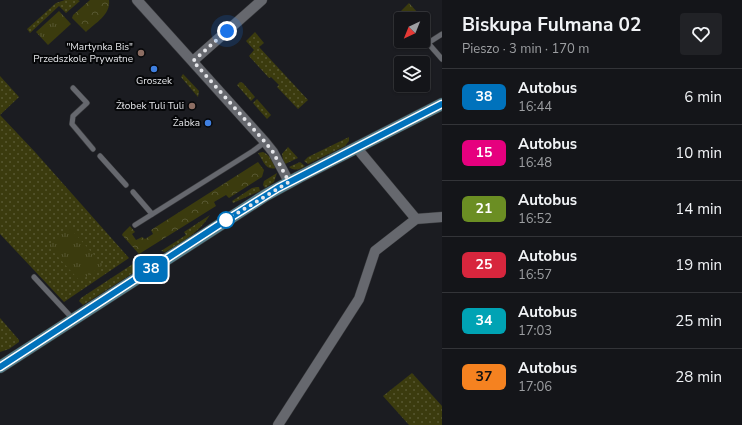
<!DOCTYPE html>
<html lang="pl">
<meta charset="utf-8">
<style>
body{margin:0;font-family:"Nunito Sans",sans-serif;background:#212226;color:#f1f3f6;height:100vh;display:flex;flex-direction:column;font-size:15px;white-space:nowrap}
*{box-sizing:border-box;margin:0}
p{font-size:13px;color:#9d9fa2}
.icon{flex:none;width:22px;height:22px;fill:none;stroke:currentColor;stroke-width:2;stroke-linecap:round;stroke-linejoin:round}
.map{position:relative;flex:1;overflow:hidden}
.drawer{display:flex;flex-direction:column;background:#141519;width:300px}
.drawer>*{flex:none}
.badge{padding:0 8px;border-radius:6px;font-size:14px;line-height:26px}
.needle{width:26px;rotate:223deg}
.controls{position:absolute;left:394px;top:12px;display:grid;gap:8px}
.controls a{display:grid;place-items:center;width:36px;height:36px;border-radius:4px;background:#141519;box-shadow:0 1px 3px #0004,0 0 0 1px #333438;font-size:20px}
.you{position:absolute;width:20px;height:20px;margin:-10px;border:3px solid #fff;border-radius:50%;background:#1a73e8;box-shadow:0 0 0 6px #1a73e833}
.map>.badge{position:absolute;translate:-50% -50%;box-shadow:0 0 0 2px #fff}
.round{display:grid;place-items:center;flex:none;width:42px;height:42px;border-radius:4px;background:#212226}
.headline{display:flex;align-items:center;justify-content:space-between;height:68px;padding:0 20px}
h1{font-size:19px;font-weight:700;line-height:30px}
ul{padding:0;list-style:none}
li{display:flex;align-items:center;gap:12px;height:56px;padding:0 20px;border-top:1px solid #333438}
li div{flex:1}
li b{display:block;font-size:15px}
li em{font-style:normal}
li .badge{min-width:44px;font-weight:700;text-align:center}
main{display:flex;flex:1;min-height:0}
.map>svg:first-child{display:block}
.grass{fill:url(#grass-dots)}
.forest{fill:url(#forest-crowns)}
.park{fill:url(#park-tufts)}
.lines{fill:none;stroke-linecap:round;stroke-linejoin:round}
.lane-casing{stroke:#37383b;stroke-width:6}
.street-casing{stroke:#37383b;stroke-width:11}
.secondary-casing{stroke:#37383b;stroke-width:13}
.lane{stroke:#66686e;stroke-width:5}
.street{stroke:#66686e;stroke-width:10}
.secondary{stroke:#547e8b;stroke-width:12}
.line-casing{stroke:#fff;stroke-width:9}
.line{stroke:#0072bc;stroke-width:6}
.walk{stroke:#e5e6ea;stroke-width:4;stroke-dasharray:0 7.2}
.education-dot{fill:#8d6e63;stroke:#060709;stroke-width:1.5}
.shop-dot{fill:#3f7fe0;stroke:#060709;stroke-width:1.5}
.stop-dot{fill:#fff;stroke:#0072bc;stroke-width:2}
.labels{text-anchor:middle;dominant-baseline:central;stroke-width:4;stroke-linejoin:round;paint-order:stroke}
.poi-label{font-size:10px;fill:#e5e6ea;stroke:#060709;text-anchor:end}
</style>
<main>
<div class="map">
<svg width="442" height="425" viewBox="0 0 442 425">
<defs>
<pattern id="grass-dots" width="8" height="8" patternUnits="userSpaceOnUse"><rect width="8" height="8" fill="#3b3b0e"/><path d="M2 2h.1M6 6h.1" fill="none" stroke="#575731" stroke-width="1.8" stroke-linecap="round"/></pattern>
<pattern id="forest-crowns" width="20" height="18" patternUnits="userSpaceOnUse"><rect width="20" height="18" fill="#3b3b0e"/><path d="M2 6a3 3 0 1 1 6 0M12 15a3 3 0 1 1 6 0" fill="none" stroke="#575731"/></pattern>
<pattern id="park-tufts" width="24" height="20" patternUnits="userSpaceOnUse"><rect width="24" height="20" fill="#3b3b0e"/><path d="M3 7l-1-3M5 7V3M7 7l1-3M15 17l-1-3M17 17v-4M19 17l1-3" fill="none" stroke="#575731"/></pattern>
</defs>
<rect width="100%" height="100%" fill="#1b1c21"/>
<g class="grass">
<path d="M65 0H78L80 1 66 13 59 6 30 33 27 29 56 3Z"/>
<path d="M255 32 264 43 259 47 308 100 298 109 277 87 279 85 271 77 269 78 249 56 254 50 246 41Z"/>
<path d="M183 74 199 91 198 97 181 77Z"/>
<path d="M0 76 19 97 0 115 35 152 129 258 64 302 0 234Z"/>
<path d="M240 82 243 83 255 97 251 101 237 85Z"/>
<path d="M257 99 271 115 267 119 253 103Z"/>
<path d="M349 137V141L345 146 308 164 304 161 308 157Z"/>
<path d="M288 147 298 158 285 164 283 160 282 154Z"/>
<path d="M263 152C270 155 273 162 276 168 265 171 263 160 258 153Z"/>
<path d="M300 162 305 166C300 170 294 171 289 167Z"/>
<path d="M277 173 274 182 265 188 263 185 264 181Z"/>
<path d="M257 187H259L260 191 233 203 232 201 252 188Z"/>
<path d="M210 215C200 232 182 242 165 252L161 251 186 235 184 232Z"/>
<path d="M145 256 148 259 147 264 83 305 79 301 81 298Z"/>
<path d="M0 318 19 340V342L9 349 0 352Z"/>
<path d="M412 373 442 406V425H409L383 396Z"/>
</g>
<g class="forest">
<path d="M90 0H109C111 15 95 23 86 32L72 18 73 15Z"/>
<path d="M258 162 264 170 262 177 229 198 226 195 214 202 216 206 139 254 122 235 123 233 130 226 135 232 132 234 136 240 142 237 145 239 153 234 151 230Z"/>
</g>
<g class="park">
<path d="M409 3 418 13 412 19H405L399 13Z"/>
<path d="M59 11 71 24 48 45 36 32Z"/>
<path d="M69 227 103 265 80 281 48 246Z"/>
</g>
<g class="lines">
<defs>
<g id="lane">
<path d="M442 34 428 43 442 59"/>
<path d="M73 88 87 103 73 116 72 124 93 149"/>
<path d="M100 156 126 185"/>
<path d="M133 192 152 214"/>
<path d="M135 225 253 151 265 142"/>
<path d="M34 277 73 319"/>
</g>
<g id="street">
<path d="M137 0 265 142 273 152 289 182"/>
<path d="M193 61 262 0"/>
<path d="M358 146 361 153 416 219"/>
<path d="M278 425 359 299 375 251 416 219 442 217"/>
</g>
<path id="secondary" d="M0 367 266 195 299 177 442 104"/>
</defs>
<use href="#lane" class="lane-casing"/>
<use href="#street" class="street-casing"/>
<use href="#secondary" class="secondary-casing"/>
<use href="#lane" class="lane"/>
<use href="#street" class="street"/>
<use href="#secondary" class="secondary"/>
</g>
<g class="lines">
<defs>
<path id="line" d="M0 367 217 226 278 188 442 104"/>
</defs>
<use href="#line" class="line-casing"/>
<use href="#line" class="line"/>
<path class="walk" d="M226 220 289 182 273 152 265 142 193 61 227 31"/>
</g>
<g class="education-dot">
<circle cx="141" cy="53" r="4"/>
<circle cx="192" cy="106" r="4"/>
</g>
<g class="shop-dot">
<circle cx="154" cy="69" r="4"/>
<circle cx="208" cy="123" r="4"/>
</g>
<circle class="stop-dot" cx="226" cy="220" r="8"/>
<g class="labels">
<g class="poi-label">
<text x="133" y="47">"Martynka Bis"<tspan x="133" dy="12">Przedszkole Prywatne</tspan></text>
<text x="154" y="81" text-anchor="middle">Groszek</text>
<text x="184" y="106">Żłobek Tuli Tuli</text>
<text x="200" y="123">Żabka</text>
</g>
</g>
</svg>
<div class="controls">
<a><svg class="needle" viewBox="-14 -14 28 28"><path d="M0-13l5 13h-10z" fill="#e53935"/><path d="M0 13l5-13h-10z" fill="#9d9fa2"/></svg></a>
<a><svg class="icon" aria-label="layers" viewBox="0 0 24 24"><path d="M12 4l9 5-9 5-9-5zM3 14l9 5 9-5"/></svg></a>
</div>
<div class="you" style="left:227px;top:31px"></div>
<b class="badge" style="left:151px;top:269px;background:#0072bc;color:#fff">38</b>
</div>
<section class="drawer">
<div class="headline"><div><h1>Biskupa Fulmana 02</h1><p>Pieszo · 3 min · 170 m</p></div><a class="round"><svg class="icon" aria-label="heart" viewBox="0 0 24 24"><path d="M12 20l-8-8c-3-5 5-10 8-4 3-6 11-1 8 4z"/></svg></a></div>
<ul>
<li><span class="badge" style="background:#0072bc;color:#fff">38</span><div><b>Autobus</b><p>16:44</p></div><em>6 min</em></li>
<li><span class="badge" style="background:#e6007e;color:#fff">15</span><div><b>Autobus</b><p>16:48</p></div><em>10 min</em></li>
<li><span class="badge" style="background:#6b8e23;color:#fff">21</span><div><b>Autobus</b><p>16:52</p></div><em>14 min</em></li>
<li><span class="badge" style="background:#d7263d;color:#fff">25</span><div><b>Autobus</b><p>16:57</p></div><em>19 min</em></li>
<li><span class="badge" style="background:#00a3b4;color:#fff">34</span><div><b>Autobus</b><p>17:03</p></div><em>25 min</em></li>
<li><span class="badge" style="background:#f58220;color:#111">37</span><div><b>Autobus</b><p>17:06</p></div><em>28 min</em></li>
</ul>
</section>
</main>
